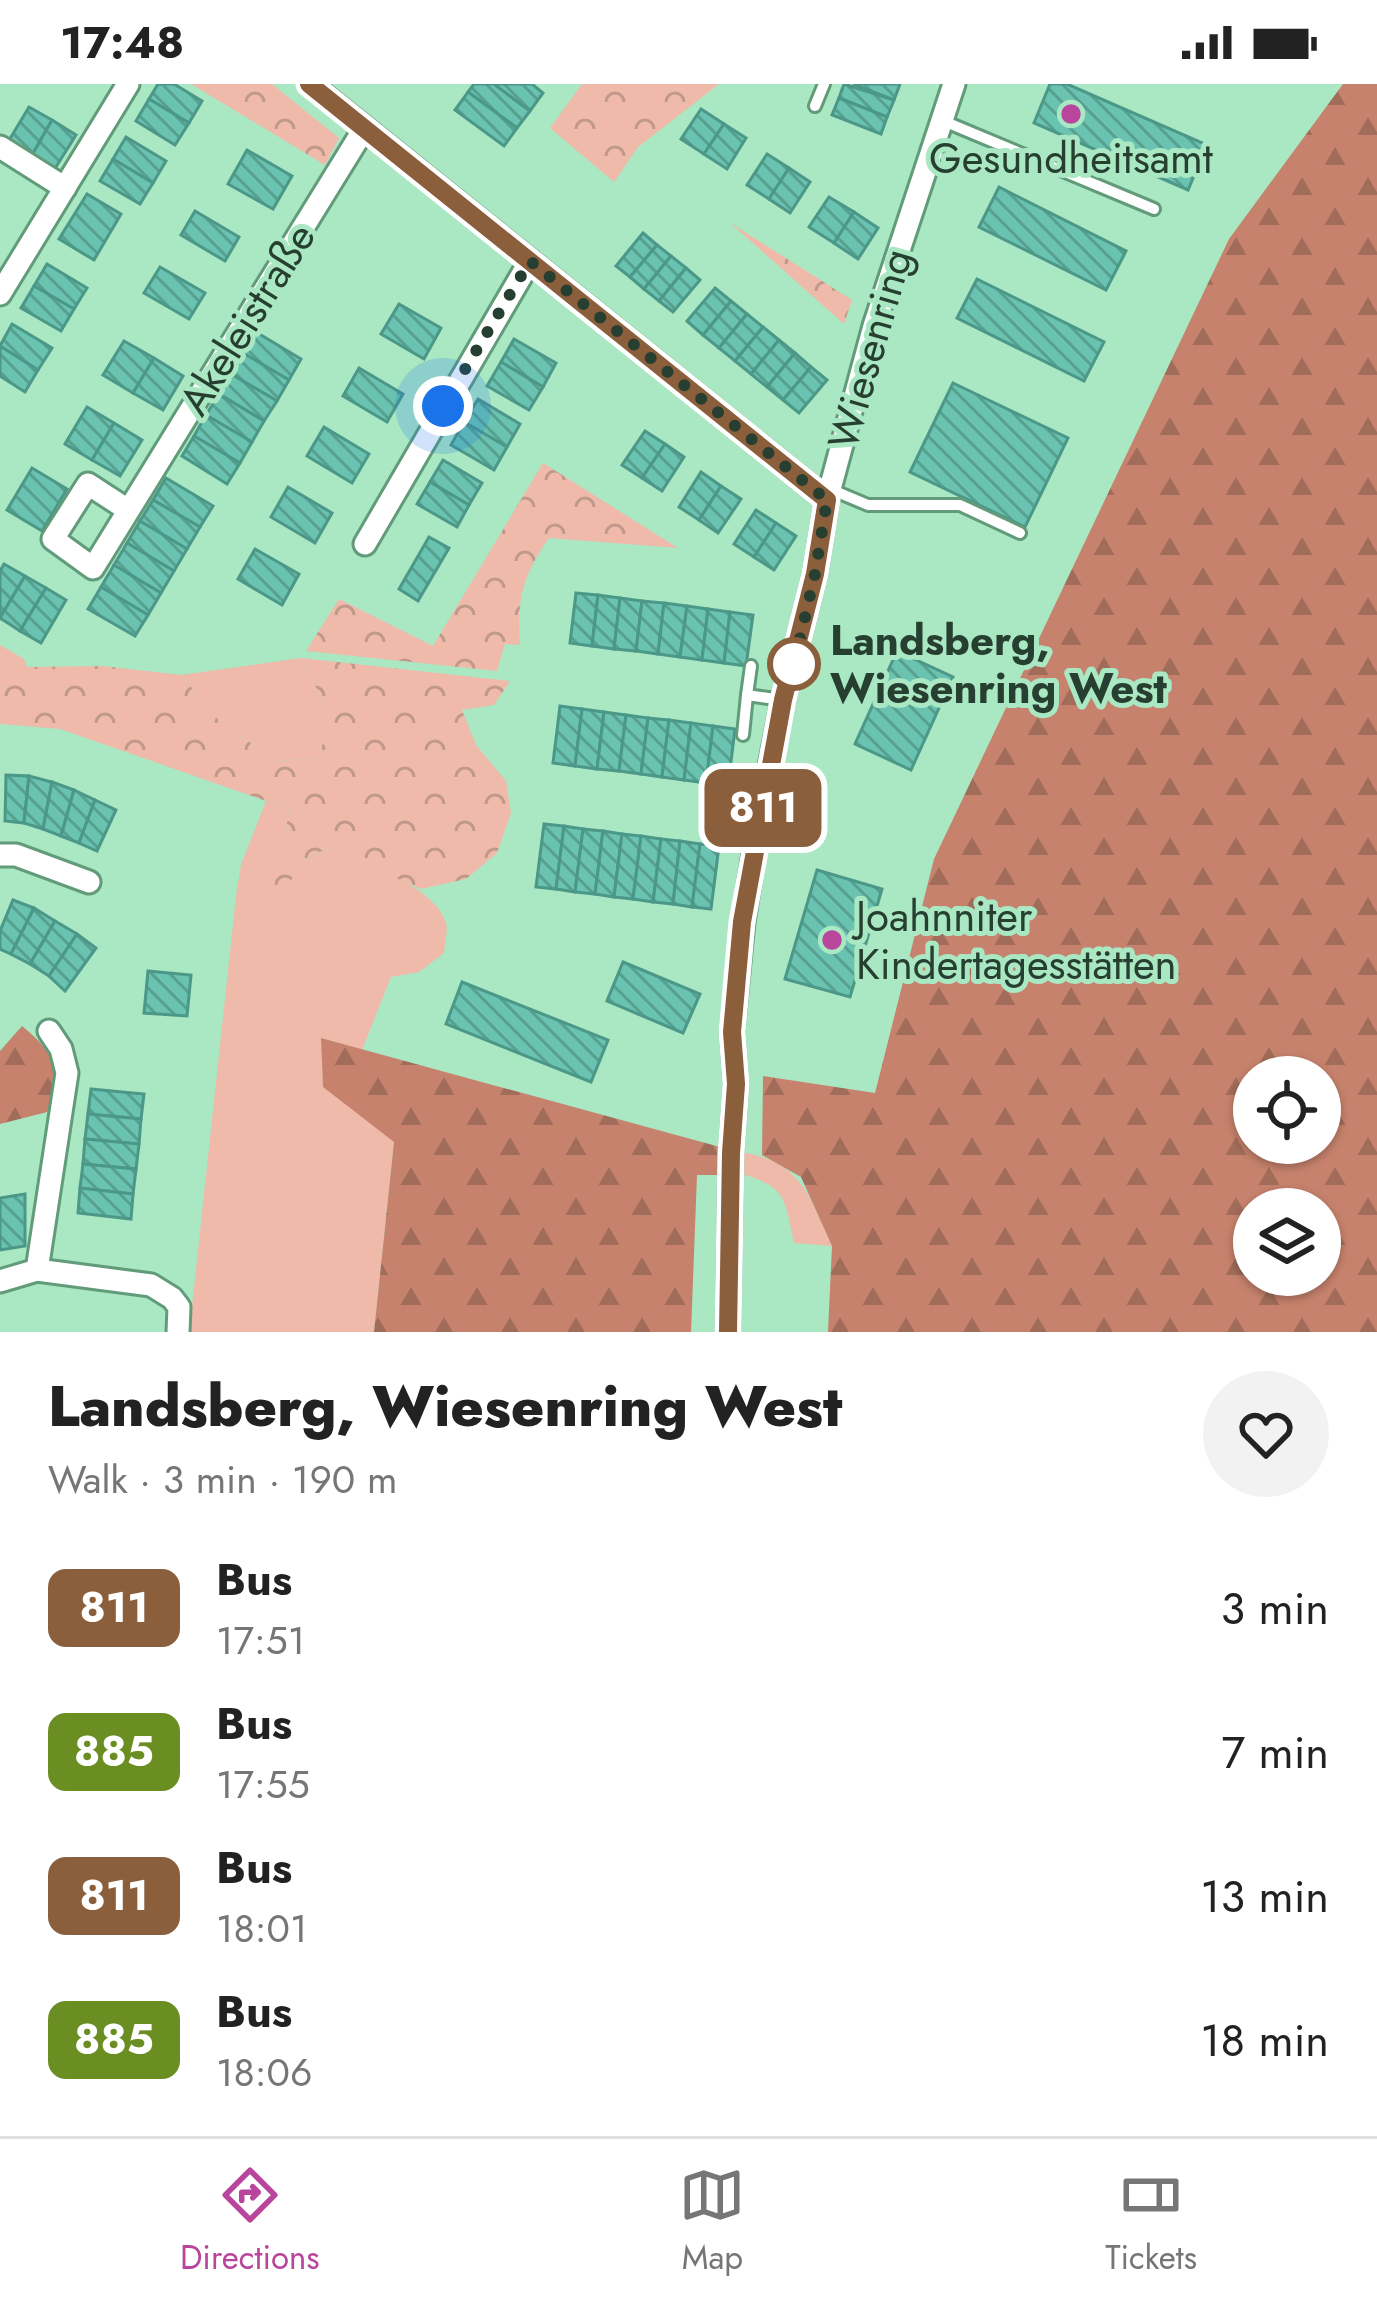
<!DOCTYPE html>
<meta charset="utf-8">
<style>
body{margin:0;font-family:Jost,sans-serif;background:#f2f2f2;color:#222;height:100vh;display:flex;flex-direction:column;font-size:45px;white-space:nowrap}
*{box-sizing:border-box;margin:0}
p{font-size:39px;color:#767676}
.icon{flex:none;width:66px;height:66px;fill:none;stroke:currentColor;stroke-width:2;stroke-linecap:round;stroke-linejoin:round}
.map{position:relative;height:1248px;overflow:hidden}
.side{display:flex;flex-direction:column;background:#fff;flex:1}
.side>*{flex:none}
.badge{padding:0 24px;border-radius:18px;font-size:42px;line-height:78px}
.buttons{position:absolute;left:1233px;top:972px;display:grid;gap:24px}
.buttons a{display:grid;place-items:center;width:108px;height:108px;border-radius:50%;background:#fff;box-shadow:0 3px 9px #0004;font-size:60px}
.you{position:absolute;width:60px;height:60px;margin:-30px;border:9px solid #fff;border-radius:50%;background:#1a73e8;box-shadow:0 0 0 18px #1a73e833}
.map>.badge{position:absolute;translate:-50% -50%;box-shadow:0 0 0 6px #fff}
.round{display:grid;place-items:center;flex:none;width:126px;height:126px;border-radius:63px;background:#f2f2f2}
.summary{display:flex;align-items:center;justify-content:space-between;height:204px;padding:0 48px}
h1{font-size:57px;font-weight:800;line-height:90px}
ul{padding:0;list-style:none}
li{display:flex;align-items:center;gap:36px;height:144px;padding:0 48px}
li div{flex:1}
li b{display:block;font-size:45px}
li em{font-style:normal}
li .badge{min-width:132px;font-weight:700;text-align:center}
.status{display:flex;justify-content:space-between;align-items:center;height:84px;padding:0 60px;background:#fff;direction:ltr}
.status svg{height:33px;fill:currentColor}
.tab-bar{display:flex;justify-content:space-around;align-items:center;height:168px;border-top:3px solid #e0e0e0;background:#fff;font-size:33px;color:#767676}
.tab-bar a{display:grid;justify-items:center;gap:6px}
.tab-bar .selected{color:#b9459d}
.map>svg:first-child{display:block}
.grass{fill:#efbaaa}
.forest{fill:url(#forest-firs);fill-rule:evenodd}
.park{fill:url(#park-crowns)}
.building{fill:url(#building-back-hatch);stroke:#4b9788;stroke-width:3}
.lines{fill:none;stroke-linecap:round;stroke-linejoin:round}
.lane-casing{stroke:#619b7a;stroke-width:16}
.street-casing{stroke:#619b7a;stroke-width:27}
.lane{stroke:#fff;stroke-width:10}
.street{stroke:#fff;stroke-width:21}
.line-casing{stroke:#fff;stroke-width:27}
.line{stroke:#8b5e3c;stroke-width:18}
.walk{stroke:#263f30;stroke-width:12;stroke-dasharray:0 21.6}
.poi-dot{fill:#b9459d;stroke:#aae7c3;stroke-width:4.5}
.stop-dot{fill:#fff;stroke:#8b5e3c;stroke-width:6}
.labels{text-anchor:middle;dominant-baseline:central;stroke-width:10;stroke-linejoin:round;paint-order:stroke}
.poi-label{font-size:42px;fill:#263f30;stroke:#aae7c3}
.street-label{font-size:42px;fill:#263f30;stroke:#aae7c3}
.stop-label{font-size:42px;font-weight:bold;fill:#263f30;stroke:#aae7c3;text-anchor:start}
</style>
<div class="status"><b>17:48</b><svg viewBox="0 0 49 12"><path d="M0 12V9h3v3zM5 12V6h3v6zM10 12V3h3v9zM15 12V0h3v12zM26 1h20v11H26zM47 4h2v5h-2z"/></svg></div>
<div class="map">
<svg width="1377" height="1248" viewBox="0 0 1377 1248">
<defs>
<pattern id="forest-firs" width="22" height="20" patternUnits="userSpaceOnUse" patternTransform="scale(3)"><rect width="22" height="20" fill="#c6826c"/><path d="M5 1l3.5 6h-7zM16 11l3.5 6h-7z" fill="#a16c59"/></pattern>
<pattern id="park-crowns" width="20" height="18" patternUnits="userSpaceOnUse" patternTransform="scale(3)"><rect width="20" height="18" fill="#efbaaa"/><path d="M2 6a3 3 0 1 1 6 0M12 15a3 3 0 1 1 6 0" fill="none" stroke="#c1998b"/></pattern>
<pattern id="building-back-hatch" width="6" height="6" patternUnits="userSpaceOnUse" patternTransform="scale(3)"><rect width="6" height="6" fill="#6ac3b0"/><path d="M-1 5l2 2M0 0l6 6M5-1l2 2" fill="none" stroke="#57a090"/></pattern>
</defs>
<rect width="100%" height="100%" fill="#aae7c3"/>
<g class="grass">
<path d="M301 574 330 631 319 674 277 677 221 639 181 591Z"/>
<path d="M266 717 289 725 285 754 261 797 334 761C365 780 436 803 446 839 448 846 445 861 444 869L419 888 391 893 362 966 322 954 323 1003 394 1057 374 1248H181L183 1226 192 1222 236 812 241 781Z"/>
<path d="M740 1068C801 1077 809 1111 832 1162L794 1159C784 1113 787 1103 739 1089Z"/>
</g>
<g class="forest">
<path d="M1343 0H1377V1248H828L832 1162 801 1093 762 1071 763 992 875 1009 934 775 1229 155ZM1254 993H1320V1059H1254ZM1254 1125H1320V1191H1254Z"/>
<path d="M22 942C55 969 61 985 55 1026L0 1040V967Z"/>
<path d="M321 954 720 1063 719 1091H697L691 1248H374L394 1058 323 1003Z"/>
</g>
<g class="park">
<path d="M191 0H272L339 54 325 81Z"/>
<path d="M582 0H719L638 63 614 98 550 44Z"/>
<path d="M729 138 852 216 844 240Z"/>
<path d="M543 379 678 464 549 454C522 492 517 516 520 561L505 560 497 587 306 567 339 515 433 562Z"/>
<path d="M0 561 24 575 27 583 103 582 181 591 221 639 277 677 319 674 330 631 301 574 510 597 494 621 462 626 476 661 506 697 511 729 497 769 466 795 421 805 367 781 334 761 303 776 286 805 261 797 285 754 289 725 60 645 0 640Z"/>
</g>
<g class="building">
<path d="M158 0H174L202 17 189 39 149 15Z"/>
<path d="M474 0H494L530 27 517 44 468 8Z"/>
<path d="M494 0H532L543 9 530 27Z"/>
<path d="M844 0 894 16 887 33 839 14Z"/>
<path d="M853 0H900L894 16Z"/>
<path d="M1050 0H1067L1207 61 1188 106 1034 39Z"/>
<path d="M468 8 517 44 504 62 455 26Z"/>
<path d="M839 14 887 33 881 50 832 31Z"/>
<path d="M149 15 189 39 175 61 136 37Z"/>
<path d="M29 23 52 36 31 73 8 58Z"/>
<path d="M701 25 724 40 704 70 681 55Z"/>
<path d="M52 36 76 51 54 86 31 73Z"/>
<path d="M724 40 746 54 727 85 704 70Z"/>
<path d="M126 53 166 77 153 99 113 75Z"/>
<path d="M247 66 292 92 273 125 228 100Z"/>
<path d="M767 70 789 84 769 115 747 101Z"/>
<path d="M113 75 153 99 140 120 100 97Z"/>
<path d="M789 84 810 98 790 129 769 115Z"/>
<path d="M999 103 1126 167 1106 206 979 143Z"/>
<path d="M87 110 121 130 94 176 59 155Z"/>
<path d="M829 113 854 128 834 159 809 143Z"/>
<path d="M195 127 239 153 225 177 181 151Z"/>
<path d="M854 128 878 144 858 175 834 159Z"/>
<path d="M643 149 657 161 630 193 616 182Z"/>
<path d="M657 161 671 172 644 205 630 193Z"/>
<path d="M671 172 686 184 659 217 644 205Z"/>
<path d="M47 180 87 204 74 225 34 202Z"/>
<path d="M160 183 205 209 189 235 144 209Z"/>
<path d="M686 184 700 196 673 228 659 217Z"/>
<path d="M977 195 1104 258 1084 297 957 234Z"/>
<path d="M34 202 74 225 61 247 21 224Z"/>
<path d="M715 204 731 217 703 251 687 237Z"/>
<path d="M731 217 747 230 719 264 703 251Z"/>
<path d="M399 220 441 244 424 275 381 250Z"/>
<path d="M747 230 763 243 735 277 719 264Z"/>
<path d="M12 240 52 264 38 286 0 262Z"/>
<path d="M763 243 779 256 751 290 735 277Z"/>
<path d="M256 248 301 275 289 296 243 269Z"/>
<path d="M514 255 556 279 543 303 501 278Z"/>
<path d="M779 256 795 269 767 303 751 290Z"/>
<path d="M124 257 154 274 133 309 103 291Z"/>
<path d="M0 262 38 286 25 308 0 292Z"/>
<path d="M243 269 289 296 277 317 231 290Z"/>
<path d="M795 269 811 283 783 316 767 303Z"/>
<path d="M154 274 183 292 163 326 133 309Z"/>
<path d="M501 278 543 303 529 326 487 302Z"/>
<path d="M811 283 827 296 799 329 783 316Z"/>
<path d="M359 284 403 310 387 338 343 312Z"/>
<path d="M231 290 277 317 264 337 219 310Z"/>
<path d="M953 299 1068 354 1025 443 910 388Z"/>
<path d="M219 310 264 337 252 358 206 331Z"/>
<path d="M478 315 520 340 507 363 464 338Z"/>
<path d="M87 323 114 339 92 376 65 360Z"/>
<path d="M206 331 252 358 240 379 194 352Z"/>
<path d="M464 338 507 363 494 386 451 361Z"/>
<path d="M114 339 142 356 120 392 92 376Z"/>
<path d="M324 343 369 370 352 399 307 372Z"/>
<path d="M645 347 665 360 642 394 622 381Z"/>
<path d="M194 352 240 379 227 400 182 372Z"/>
<path d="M665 360 684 373 662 407 642 394Z"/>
<path d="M443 376 482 399 469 421 430 398Z"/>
<path d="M32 384 67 405 42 447 7 426Z"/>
<path d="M701 388 721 402 699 436 679 423Z"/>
<path d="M166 394 213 422 200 443 153 416Z"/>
<path d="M430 398 469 421 457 443 417 420Z"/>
<path d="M721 402 741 415 718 449 699 436Z"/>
<path d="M288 403 332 429 315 459 271 433Z"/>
<path d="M153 416 200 443 187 465 140 437Z"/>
<path d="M756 426 776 439 754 473 734 460Z"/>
<path d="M140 437 187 465 174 487 127 459Z"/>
<path d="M776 439 796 452 774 486 754 473Z"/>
<path d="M429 453 449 464 418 517 399 505Z"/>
<path d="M127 459 174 487 161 509 114 481Z"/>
<path d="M255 465 299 490 282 521 238 495Z"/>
<path d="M4 480 25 492 0 534V487Z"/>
<path d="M114 481 161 509 148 531 101 503Z"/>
<path d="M25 492 46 504 20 547 0 534Z"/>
<path d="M101 503 148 531 135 552 88 525Z"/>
<path d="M46 504 66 516 41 559 20 547Z"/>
<path d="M576 509 598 511 592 562 570 559Z"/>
<path d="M598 511 620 514 614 565 592 562Z"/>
<path d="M620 514 642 517 636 567 614 565Z"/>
<path d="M642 517 664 519 658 570 636 567Z"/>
<path d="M664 519 687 522 680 573 658 570Z"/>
<path d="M687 522 708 525 702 576 680 573Z"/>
<path d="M708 525 730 528 724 579 702 576Z"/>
<path d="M730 528 753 531 746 582 724 579Z"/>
<path d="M897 567 953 593 911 686 855 660Z"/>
<path d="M560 622 582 625 575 682 553 679Z"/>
<path d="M582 625 604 628 597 685 575 682Z"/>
<path d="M604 628 626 631 619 687 597 685Z"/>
<path d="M626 631 648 634 641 690 619 687Z"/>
<path d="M648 634 669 636 662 693 641 690Z"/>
<path d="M669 636 691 639 684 696 662 693Z"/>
<path d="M691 639 713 642 706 699 684 696Z"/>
<path d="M713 642 735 645 728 702 706 699Z"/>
<path d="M6 691 29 692 24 739 5 737Z"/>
<path d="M29 692 52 698 43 745 24 739Z"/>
<path d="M52 698 74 706 61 752 43 745Z"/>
<path d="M74 706 95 716 79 759 61 752Z"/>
<path d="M95 716 116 726 97 767 79 759Z"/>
<path d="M544 740 564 742 556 805 536 803Z"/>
<path d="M564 742 583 745 575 808 556 805Z"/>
<path d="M583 745 603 747 595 810 575 808Z"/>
<path d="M603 747 622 750 614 813 595 810Z"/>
<path d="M622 750 641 752 633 815 614 813Z"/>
<path d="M641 752 661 755 653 818 633 815Z"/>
<path d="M661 755 680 757 673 820 653 818Z"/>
<path d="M680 757 700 760 692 823 673 820Z"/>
<path d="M700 760 719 762 711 825 692 823Z"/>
<path d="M817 786 882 805 850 913 785 895Z"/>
<path d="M13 816 34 824 11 870 0 865V847Z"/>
<path d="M34 824 55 837 30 880 11 870Z"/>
<path d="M55 837 77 850 49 892 30 880Z"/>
<path d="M77 850 96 864 65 907 49 892Z"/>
<path d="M623 878 700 910 683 949 607 917Z"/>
<path d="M148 887 191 891 187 932 144 929Z"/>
<path d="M462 898 608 956 591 998 446 940Z"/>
<path d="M91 1005 144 1010 141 1035 88 1030Z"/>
<path d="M88 1030 141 1035 139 1060 85 1055Z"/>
<path d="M85 1055 139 1060 136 1085 83 1080Z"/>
<path d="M83 1080 136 1085 133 1110 80 1104Z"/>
<path d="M80 1104 133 1110 131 1135 78 1129Z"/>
<path d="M25 1110V1162L0 1166V1114Z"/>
</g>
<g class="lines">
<defs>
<g id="lane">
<path d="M815 22 824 0"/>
<path d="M941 36 1154 125"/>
<path d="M830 405 868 421H960L1020 449"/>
<path d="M747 611 751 582"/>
<path d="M743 651 747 611 782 616"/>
</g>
<g id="street">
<path d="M310 0 827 416"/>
<path d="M0 63 65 104"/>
<path d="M0 210 128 0"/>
<path d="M128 426 88 400 53 455 93 484 364 45"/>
<path d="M365 460 530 177"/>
<path d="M0 771H16L89 798"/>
<path d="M37 1186 67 989 61 965 49 947"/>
<path d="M0 1197 37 1186 151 1201 172 1214 179 1223 178 1248"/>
<path d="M728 1248 731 1069 736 1001 732 948 743 838 759 738 783 616 815 490 827 416 874 242 954 0"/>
</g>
</defs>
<use href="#lane" class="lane-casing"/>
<use href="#street" class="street-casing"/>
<use href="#lane" class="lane"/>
<use href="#street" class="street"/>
</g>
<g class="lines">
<defs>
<path id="line" d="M309 0 827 416 815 490 783 616 742 838 732 948 736 1000 731 1069 728 1248"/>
</defs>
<use href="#line" class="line-casing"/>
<use href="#line" class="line"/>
<path class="walk" d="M443 322 530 177 827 416 815 490 794 580"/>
</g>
<g class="poi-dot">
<circle cx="1071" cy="30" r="12"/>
<circle cx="832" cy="856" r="12"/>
</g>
<circle class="stop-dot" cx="794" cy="580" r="24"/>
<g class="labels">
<g class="poi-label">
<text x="1071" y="74">Gesundheitsamt</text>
<text x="856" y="832" text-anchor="start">Joahnniter<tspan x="856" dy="48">Kindertagesstätten</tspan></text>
</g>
<g class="street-label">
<text transform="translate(247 235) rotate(-58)">Akeleistraße</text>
<text transform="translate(870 265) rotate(-74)">Wiesenring</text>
</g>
<g class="stop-label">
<text x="830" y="556">Landsberg,<tspan x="830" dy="48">Wiesenring West</tspan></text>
</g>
</g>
</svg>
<div class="buttons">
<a><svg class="icon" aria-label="locate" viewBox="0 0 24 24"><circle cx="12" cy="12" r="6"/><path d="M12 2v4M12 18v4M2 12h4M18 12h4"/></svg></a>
<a><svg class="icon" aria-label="layers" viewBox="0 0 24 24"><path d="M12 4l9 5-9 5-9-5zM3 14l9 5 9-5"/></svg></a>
</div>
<div class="you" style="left:443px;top:322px"></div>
<b class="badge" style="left:763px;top:724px;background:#8b5e3c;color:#fff">811</b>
</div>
<section class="side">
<div class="summary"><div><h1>Landsberg, Wiesenring West</h1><p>Walk · 3 min · 190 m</p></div><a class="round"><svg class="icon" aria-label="heart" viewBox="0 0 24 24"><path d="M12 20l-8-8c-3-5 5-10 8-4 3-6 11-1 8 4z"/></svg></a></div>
<ul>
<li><span class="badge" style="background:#8b5e3c;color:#fff">811</span><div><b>Bus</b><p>17:51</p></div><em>3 min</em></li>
<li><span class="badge" style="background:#6b8e23;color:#fff">885</span><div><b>Bus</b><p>17:55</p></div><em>7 min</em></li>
<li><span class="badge" style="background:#8b5e3c;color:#fff">811</span><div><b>Bus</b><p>18:01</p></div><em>13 min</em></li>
<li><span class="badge" style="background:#6b8e23;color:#fff">885</span><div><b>Bus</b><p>18:06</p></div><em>18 min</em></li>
</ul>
</section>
<nav class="tab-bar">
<a class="selected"><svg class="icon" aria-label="directions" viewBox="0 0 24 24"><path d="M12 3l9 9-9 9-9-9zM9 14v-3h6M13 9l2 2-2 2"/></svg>Directions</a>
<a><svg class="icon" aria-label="map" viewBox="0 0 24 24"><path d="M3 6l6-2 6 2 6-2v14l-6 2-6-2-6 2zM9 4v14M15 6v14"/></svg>Map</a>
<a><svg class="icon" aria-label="tickets" viewBox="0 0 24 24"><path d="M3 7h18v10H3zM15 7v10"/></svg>Tickets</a>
</nav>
